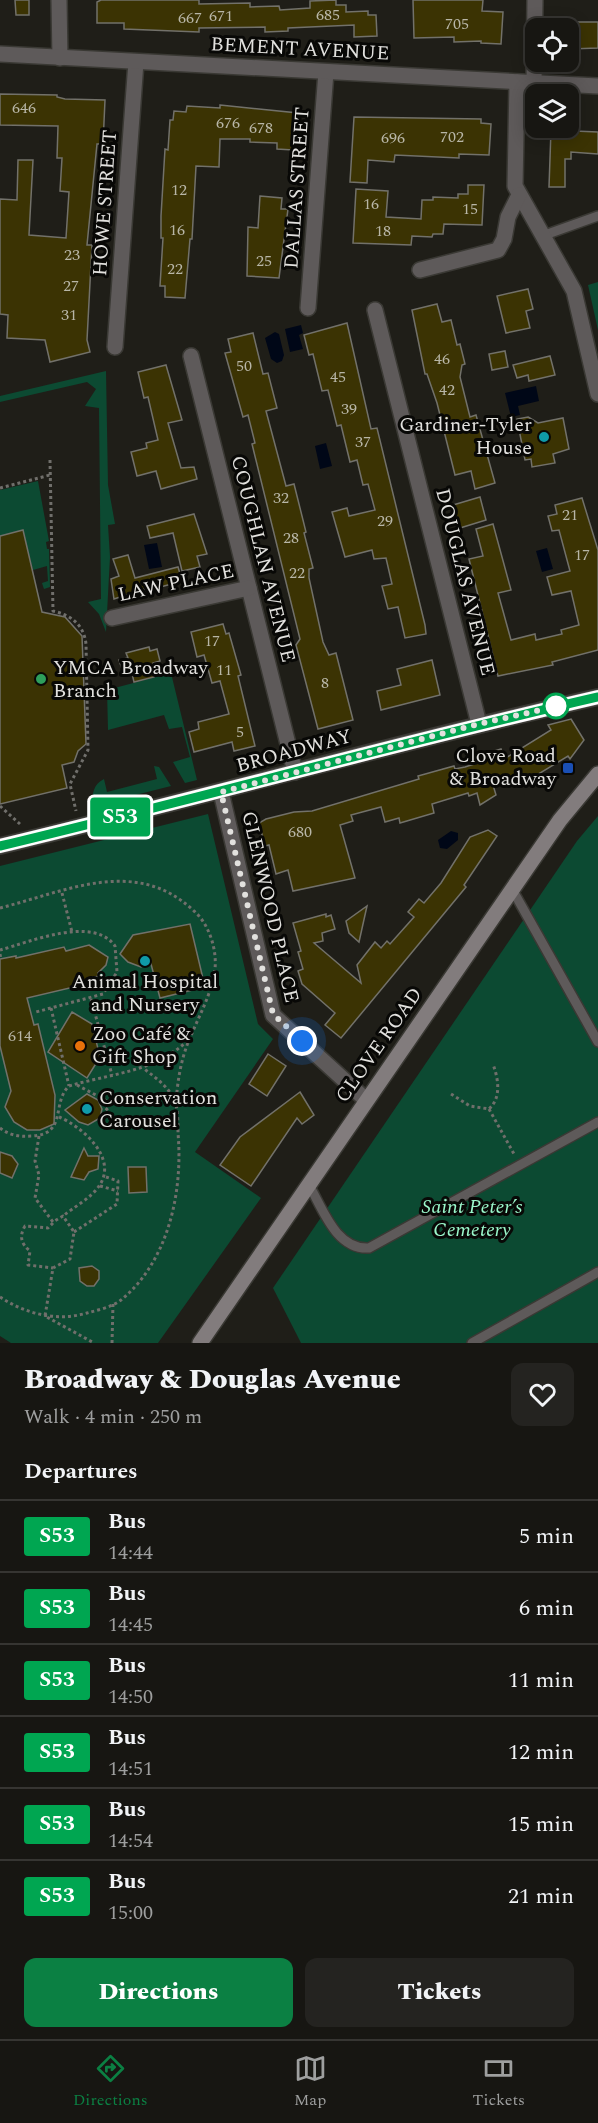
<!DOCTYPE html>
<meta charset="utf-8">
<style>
body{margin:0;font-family:Spectral,serif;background:#242320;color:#f1f3f6;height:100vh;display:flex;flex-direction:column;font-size:22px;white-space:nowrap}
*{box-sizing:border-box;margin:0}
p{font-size:20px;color:#9e9f9f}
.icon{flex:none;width:33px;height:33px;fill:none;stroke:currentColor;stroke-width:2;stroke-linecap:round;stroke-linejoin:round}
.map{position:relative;height:1343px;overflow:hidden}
.details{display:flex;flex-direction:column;background:#171612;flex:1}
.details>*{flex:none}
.badge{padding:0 12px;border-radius:4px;font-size:21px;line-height:39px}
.tools{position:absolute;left:525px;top:18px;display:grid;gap:12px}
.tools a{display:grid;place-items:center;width:54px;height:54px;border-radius:12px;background:#171612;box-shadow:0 3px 15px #0003,0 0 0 2px #363532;font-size:30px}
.you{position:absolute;width:30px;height:30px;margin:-15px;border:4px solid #fff;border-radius:50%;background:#1a73e8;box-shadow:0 0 0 9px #1a73e833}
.map>.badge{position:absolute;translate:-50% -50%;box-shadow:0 0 0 3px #fff}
h2{padding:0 24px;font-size:22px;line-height:54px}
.round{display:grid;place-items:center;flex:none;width:63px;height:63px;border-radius:12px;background:#242320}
.headline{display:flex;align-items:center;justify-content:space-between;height:102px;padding:0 24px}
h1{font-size:28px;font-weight:800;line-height:45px}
.button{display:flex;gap:12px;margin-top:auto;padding:12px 24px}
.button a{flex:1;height:69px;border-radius:12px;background:#0b8043;color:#fff;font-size:24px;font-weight:800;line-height:69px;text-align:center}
.button a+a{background:#242320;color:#f1f3f6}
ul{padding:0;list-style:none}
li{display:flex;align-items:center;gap:18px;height:72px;padding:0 24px;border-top:2px solid #363532}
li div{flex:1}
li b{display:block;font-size:22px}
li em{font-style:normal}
li .badge{min-width:66px;font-weight:700;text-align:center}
.tabs{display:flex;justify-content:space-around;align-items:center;height:84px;border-top:2px solid #363532;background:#171612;font-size:16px;color:#9e9f9f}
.tabs a{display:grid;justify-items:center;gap:3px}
.tabs .active{color:#0b8043}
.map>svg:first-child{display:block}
.green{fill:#0c4a32}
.water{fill:#000717}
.building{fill:#3b3303;stroke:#72716a;stroke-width:1.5}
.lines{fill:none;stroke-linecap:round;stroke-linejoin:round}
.service-casing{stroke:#3a3934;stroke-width:12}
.minor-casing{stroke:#3a3934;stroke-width:18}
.tertiary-casing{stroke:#3a3934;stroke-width:18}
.secondary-casing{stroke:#3a3934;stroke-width:18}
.path{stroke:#706f6b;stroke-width:3;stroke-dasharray:3 3;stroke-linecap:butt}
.service{stroke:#5e5a5a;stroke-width:9}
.minor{stroke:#5e5a5a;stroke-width:15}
.tertiary{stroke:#5e5a5a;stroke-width:15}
.secondary{stroke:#827c7d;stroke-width:15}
.line-casing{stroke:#fff;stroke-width:14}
.line{stroke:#00a651;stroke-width:9}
.walk{stroke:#e2e1de;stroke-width:6;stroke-dasharray:0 10.8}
.culture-dot{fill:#0f9aa8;stroke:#080806;stroke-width:2}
.leisure-dot{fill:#2e9e5b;stroke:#080806;stroke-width:2}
.stop-dot{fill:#fff;stroke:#00a651;stroke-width:3}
.transit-dot{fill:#1a4fb4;stroke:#080806;stroke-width:2}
.food-dot{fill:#e8710a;stroke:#080806;stroke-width:2}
.labels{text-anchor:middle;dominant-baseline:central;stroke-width:6;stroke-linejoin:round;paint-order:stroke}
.number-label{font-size:16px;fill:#b8b6a7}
.street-label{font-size:20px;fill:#e2e1de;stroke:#080806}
.poi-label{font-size:20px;fill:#e2e1de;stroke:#080806;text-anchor:start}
.park-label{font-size:20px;font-style:italic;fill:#9bf9cc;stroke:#080806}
</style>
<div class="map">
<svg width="598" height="1343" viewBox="0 0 598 1343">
<rect width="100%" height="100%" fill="#1f1e18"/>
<g class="green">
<path d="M598 282V330L588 285Z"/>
<path d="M106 371 108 485 115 524 108 525 110 557 106 632 99 614 88 602 101 599 99 408 85 406 96 389 87 382 0 402V396Z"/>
<path d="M38 481 49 541 46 542 47 549H49L50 587 44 589 42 583 48 581 47 566 33 570 23 531 0 536V490Z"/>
<path d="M171 673 197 780 185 783 173 762 190 757 182 727 169 729 164 715 108 730 107 690Z"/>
<path d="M154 766 159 767 171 786 92 806C92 795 93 784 104 779L107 792 157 779Z"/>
<path d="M208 814 258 1024 273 1039 195 1152 261 1198 158 1343H11L0 1336V866Z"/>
<path d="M598 816V1343H301L273 1288 577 841Z"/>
</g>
<g class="water">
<path d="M301 325 303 333 299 335 303 349 290 352 285 329Z"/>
<path d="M275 332 279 334 284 355 282 361 277 363 271 359 265 338Z"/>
<path d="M536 386 539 401 518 406 520 415 511 417 505 393Z"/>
<path d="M326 443 332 466 320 469 315 446Z"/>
<path d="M157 543 162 567 149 569 144 545Z"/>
<path d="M547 548 553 569 542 572 536 551Z"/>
<path d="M451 831 458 833V840L447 849 440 848 438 840Z"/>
</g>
<g class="building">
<path d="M15 0H29V15H16Z"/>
<path d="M101 0H199V4L250 3V7L279 6 280 10 310 8V1L336 0V5H346V12L368 11V15H376L377 36 354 37V25L288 28V31L265 32V27L199 28V32L124 29V23H97V2Z"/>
<path d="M413 0H483L482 11 503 12 501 44 481 43V41L454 42V37L414 38Z"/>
<path d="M571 22H598V48L570 49Z"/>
<path d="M0 94 57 95V97L65 99 105 100 103 144H97L87 245H92L87 340 90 352 50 362 45 340 7 338 8 315 0 314V199L17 200 18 160H33L29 235 66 238 69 192 60 191 62 158H57L58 126 0 125Z"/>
<path d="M220 105 298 113 293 150 277 149V143L250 142V139H220L219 167 196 166 192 239H190L185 298 165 297V286H160L163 238H161V216L165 149 168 150 170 120H173L174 111 186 112 187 106 220 108Z"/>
<path d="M354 117 481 119V123L491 124 489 155 459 154V158L395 155 394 162 368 160 367 183 350 182Z"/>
<path d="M551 130 598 132V154L571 152V159H565V187H549Z"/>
<path d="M468 185H484L482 225 444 224 443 234H433L432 237 412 236 411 245 353 243 356 189 388 191 386 217 421 219 422 200H433V197L458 198V194H468Z"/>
<path d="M260 196 282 198 281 209H288L279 278 247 276 248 227 258 228Z"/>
<path d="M528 289 533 309 526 311 530 328 506 333 497 296Z"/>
<path d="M437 304 442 322 451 320 457 345 460 344 465 364 462 365 460 377 470 417 476 415 495 483 475 489 471 471 455 475 437 403 427 374H425L412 310Z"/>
<path d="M347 323 371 429 377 428 425 625 426 634 405 638 398 607 388 609 382 586 392 584 386 558 374 559 372 550 345 557 332 512 347 508 349 516 375 510 368 484 363 485 357 460 350 462 341 425 337 426 328 390 322 391 313 354 309 355 304 335Z"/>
<path d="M253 333 263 374 268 373 277 408 266 411 286 486 294 484 306 532 304 533 313 568 309 569V578L323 642 329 655 336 653 353 720 318 729 296 645 300 639 252 444 255 443 248 415 243 417 225 353 231 352 228 339Z"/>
<path d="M505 351 508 367 492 370 489 354Z"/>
<path d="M550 356 555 375 529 381 528 375 517 378 513 365Z"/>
<path d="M166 365 182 420 168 423 181 468 194 467 197 479 161 489 156 471 137 476 131 452 147 448 146 443 158 440 148 397 144 398 138 372Z"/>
<path d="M528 417 538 423 563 418 569 449 553 454 555 463 532 467 531 459 525 460 517 419Z"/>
<path d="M480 497 486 520 460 528 453 505Z"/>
<path d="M582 498 598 550V650L552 662 553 665 498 676 469 559 483 556 476 529 493 524 511 590 498 593 511 640 535 634 536 640 562 634 561 630 579 625 571 591 552 595 547 577 570 571 559 530 552 531 548 516 557 514 555 505Z"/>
<path d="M194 514 207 554 197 556 200 567 182 571 173 533 150 538 147 526Z"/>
<path d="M23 530 42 612 65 617 82 636 86 744 78 751 74 762 62 765 67 788 0 804V536Z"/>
<path d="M128 555 135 578 178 567 181 577 175 579 176 583 156 588V585L114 599 111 579 119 576 113 559Z"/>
<path d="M223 624 226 634 229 633 241 675 238 676 255 746 234 751 232 742 194 752 189 732 199 729 198 722 229 714 220 681 212 683 204 655 197 657 191 632Z"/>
<path d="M149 647 150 651 157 649 160 661 153 663 154 677 134 682 131 669 123 672 119 660 128 658 126 653Z"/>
<path d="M432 660 440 695 381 710 377 691 401 685 397 669Z"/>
<path d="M571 719 584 740 570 759 568 756 532 778 530 775 493 785 496 795 480 805 477 793 469 796 468 793 432 804 434 813 400 823 399 818 385 822 381 807 351 815 353 821 340 825 355 878 293 891 288 870 276 874 269 845 265 846 259 823 266 819 294 812 312 811 419 779 418 776 454 766 455 769 465 767 490 759 488 753 501 749 504 759 551 730 548 725Z"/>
<path d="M488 830 497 836 464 885 466 887 341 1038 325 1025 335 1013 302 984 298 971 303 969 298 952 301 951 293 923 326 914V917L331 915 335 929 322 933 323 941 314 943 361 983 357 965 375 942 381 948 387 941 390 944 414 917 408 912 419 899 424 903 441 883 470 837Z"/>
<path d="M367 906 359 942 349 933 346 921Z"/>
<path d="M190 924 205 987 160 998 151 964 141 967 128 962 120 954 133 935Z"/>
<path d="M89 945 108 957 106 965 98 973 99 976 90 978 91 983 27 998 34 1025 38 1024 55 1095 54 1124 40 1130H27L14 1122 5 1107 11 1091 0 1046V959L16 956V958L64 947 66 951Z"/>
<path d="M72 1012 92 1024 100 1057 87 1078 48 1052Z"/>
<path d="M268 1054 286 1066 267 1096 249 1084Z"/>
<path d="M300 1092 314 1115 302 1124 297 1118 251 1186 220 1165 240 1137Z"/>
<path d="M87 1094 98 1100 102 1109 100 1118 88 1125 79 1122 65 1110Z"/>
<path d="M84 1148 88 1156H99L98 1169 89 1172 84 1180 71 1177Z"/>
<path d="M0 1152 12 1156 18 1164 12 1178 0 1173Z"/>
<path d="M128 1167H146L147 1192 129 1193Z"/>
<path d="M92 1266 99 1271V1279L94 1286H87L80 1281 79 1268Z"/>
</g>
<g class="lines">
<defs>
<g id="service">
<path d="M542 236 598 216"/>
<path d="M512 889 598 1042"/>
<path d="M309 1185C323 1209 336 1250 369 1248L598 1122"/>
<path d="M472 1343 598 1272"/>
</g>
<g id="minor">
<path d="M59 0 60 58"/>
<path d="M517 82 515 186 574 291 598 394"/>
<path d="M534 83 535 0"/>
<path d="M420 270 498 250 504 239 508 217 519 195"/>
<path d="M308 308 326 72"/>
<path d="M375 310 479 724"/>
<path d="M115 347 136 62"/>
<path d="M191 356 295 772"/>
<path d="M112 618 249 588"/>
<path d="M221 792 273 1015 366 1100"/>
</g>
<g id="tertiary">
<path d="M0 54 598 86"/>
<path d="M0 846C200 798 398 742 598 697"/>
</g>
<path id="secondary" d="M200 1343 560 820 598 774"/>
</defs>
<use href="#service" class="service-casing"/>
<use href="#minor" class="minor-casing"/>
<use href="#tertiary" class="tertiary-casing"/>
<use href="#secondary" class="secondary-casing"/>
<g class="path">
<path d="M50 460 53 611C71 615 84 625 86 644L88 750 70 784 76 811"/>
<path d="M0 488 50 475"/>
<path d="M0 806 20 824"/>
<path d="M62 893 72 932"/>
<path d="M0 908C67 891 136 856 194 911 209 924 217 949 215 969 212 993 199 1016 190 1038 181 1058 177 1083 176 1105"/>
<path d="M0 950C30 942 93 915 115 946L117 972 103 994 36 1012"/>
<path d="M0 954 1 959"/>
<path d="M91 999 112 1075"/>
<path d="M51 1008 69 1086"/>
<path d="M77 1085 107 1101 109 1107 104 1112"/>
<path d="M451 1094 470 1106 489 1109C502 1097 498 1078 493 1064"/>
<path d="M489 1109 514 1154"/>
<path d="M59 1117C81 1126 119 1158 99 1186 91 1198 74 1207 63 1216"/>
<path d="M0 1128C9 1135 19 1137 31 1136 68 1135 51 1103 69 1086 109 1074 155 1072 187 1041"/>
<path d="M39 1136 35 1161 39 1175 35 1198 53 1222 63 1216 74 1232 70 1259 53 1268 45 1316 94 1343"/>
<path d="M100 1186 118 1191"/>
<path d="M53 1223 48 1228 25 1226C19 1236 21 1244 30 1251L28 1265 53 1268"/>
<path d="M74 1232 117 1204 118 1181 103 1176"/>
<path d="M0 1297C26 1314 57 1322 87 1313 98 1310 112 1307 121 1300 169 1261 183 1191 178 1133 178 1124 178 1113 176 1105 172 1089 156 1078 143 1068"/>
<path d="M112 1343 113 1304"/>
</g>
<use href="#service" class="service"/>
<use href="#minor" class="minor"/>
<use href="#tertiary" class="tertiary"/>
<use href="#secondary" class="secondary"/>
</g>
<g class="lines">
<defs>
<path id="line" d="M0 846C200 798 398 743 598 697"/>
</defs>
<use href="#line" class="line-casing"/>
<use href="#line" class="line"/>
<path class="walk" d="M302 1041 273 1014 221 792 479 724 558 706H556"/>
</g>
<g class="culture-dot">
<circle cx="544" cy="437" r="6"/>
<circle cx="145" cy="961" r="6"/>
<circle cx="87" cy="1109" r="6"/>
</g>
<circle class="leisure-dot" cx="41" cy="679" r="6"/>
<circle class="stop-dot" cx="556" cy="706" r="12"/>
<rect class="transit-dot" x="562" y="762" width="12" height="12" rx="3"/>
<circle class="food-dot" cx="80" cy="1046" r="6"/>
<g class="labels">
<g class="number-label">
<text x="328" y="15">685</text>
<text x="221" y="16">671</text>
<text x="190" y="18">667</text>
<text x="457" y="24">705</text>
<text x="24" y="108">646</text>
<text x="228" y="123">676</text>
<text x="261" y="128">678</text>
<text x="452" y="137">702</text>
<text x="393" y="138">696</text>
<text x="179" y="190">12</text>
<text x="371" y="204">16</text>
<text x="470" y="209">15</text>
<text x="177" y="230">16</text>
<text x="383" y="231">18</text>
<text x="72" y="255">23</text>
<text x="264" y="261">25</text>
<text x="175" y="269">22</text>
<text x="71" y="286">27</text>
<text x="69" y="315">31</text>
<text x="442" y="359">46</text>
<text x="244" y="366">50</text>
<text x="338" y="377">45</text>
<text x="447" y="390">42</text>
<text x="349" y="409">39</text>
<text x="363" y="442">37</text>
<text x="281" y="498">32</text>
<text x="570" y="515">21</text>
<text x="385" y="521">29</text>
<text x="291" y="538">28</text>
<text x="582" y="555">17</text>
<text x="297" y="573">22</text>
<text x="212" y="641">17</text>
<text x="224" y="670">11</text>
<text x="325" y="683">8</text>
<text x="240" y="732">5</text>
<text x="300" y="832">680</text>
<text x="20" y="1036">614</text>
</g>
<g class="street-label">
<text transform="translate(300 49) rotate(3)">BEMENT AVENUE</text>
<text transform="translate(297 188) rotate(-86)">DALLAS STREET</text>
<text transform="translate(105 203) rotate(-86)">HOWE STREET</text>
<text transform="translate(263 559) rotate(76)">COUGHLAN AVENUE</text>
<text transform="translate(465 582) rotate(76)">DOUGLAS AVENUE</text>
<text transform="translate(176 583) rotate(-12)">LAW PLACE</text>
<text transform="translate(294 751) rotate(-15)">BROADWAY</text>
<text transform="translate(270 907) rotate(77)">GLENWOOD PLACE</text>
<text transform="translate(379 1045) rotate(-55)">CLOVE ROAD</text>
</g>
<g class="poi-label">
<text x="532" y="425" text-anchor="end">Gardiner-Tyler<tspan x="532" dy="23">House</tspan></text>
<text x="53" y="668">YMCA Broadway<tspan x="53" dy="23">Branch</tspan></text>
<text x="556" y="756" text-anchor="end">Clove Road<tspan x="556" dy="23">&amp; Broadway</tspan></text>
<text x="145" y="982" text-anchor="middle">Animal Hospital<tspan x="145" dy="23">and Nursery</tspan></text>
<text x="92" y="1034">Zoo Café &amp;<tspan x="92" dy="23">Gift Shop</tspan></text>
<text x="99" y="1098">Conservation<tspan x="99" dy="23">Carousel</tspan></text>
</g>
<g class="park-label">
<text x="472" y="1207">Saint Peter’s<tspan x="472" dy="23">Cemetery</tspan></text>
</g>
</g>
</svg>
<div class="tools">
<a><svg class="icon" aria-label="locate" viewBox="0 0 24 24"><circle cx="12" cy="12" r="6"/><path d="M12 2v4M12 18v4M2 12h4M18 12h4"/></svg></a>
<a><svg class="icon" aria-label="layers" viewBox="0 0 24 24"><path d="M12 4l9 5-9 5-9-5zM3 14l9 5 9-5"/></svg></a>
</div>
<div class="you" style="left:302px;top:1041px"></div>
<b class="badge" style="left:120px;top:817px;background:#00a651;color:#fff">S53</b>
</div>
<section class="details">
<div class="headline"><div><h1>Broadway &amp; Douglas Avenue</h1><p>Walk · 4 min · 250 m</p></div><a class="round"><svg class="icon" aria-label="heart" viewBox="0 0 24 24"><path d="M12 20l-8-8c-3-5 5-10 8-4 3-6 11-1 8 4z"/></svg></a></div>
<h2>Departures</h2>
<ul>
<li><span class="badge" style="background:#00a651;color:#fff">S53</span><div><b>Bus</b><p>14:44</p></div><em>5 min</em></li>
<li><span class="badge" style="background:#00a651;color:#fff">S53</span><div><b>Bus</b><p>14:45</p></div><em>6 min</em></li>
<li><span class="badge" style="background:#00a651;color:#fff">S53</span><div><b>Bus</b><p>14:50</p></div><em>11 min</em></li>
<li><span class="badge" style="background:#00a651;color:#fff">S53</span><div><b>Bus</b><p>14:51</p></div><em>12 min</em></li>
<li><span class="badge" style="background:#00a651;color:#fff">S53</span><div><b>Bus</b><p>14:54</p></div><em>15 min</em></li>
<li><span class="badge" style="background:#00a651;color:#fff">S53</span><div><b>Bus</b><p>15:00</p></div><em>21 min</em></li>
</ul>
<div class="button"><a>Directions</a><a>Tickets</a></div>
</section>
<nav class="tabs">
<a class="active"><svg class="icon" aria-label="directions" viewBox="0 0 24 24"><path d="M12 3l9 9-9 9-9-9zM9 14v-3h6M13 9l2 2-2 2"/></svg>Directions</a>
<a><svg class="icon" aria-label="map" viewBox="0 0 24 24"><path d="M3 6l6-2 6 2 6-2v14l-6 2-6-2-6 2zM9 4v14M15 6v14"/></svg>Map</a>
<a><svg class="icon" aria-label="tickets" viewBox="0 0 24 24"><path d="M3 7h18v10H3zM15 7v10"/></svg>Tickets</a>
</nav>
